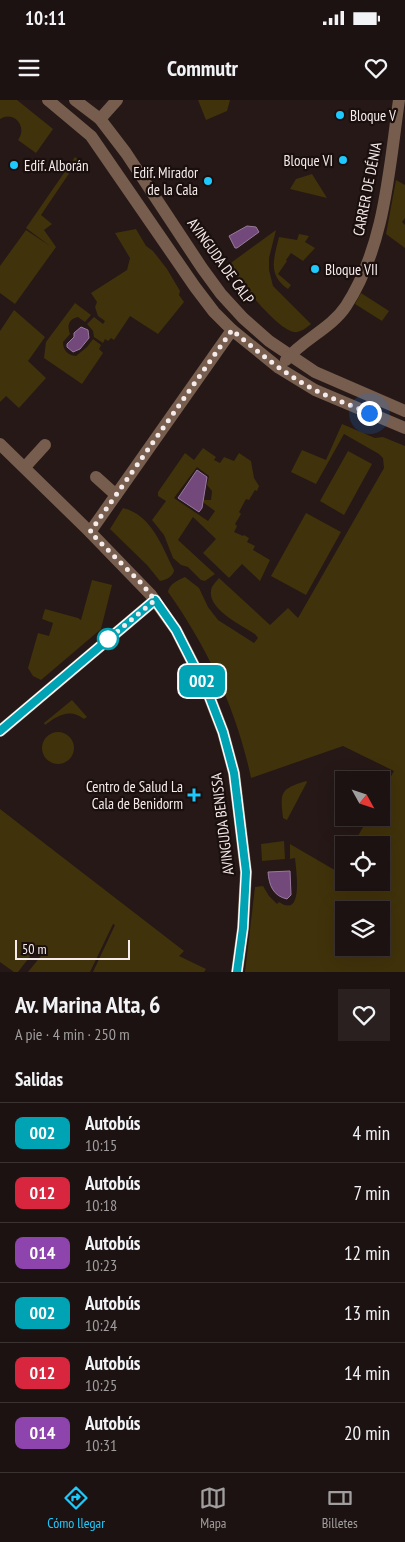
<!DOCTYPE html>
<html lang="es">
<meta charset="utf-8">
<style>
body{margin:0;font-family:"PT Sans Narrow",sans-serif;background:#29201f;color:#f1f3f6;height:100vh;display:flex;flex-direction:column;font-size:19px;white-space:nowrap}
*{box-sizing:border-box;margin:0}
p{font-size:16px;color:#a09e9f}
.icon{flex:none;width:28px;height:28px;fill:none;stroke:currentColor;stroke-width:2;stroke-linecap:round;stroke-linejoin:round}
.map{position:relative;height:872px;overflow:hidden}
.drawer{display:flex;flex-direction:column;background:#1c1211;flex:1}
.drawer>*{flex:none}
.badge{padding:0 10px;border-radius:8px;font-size:18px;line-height:32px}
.needle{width:32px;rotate:130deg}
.controls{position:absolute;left:335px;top:671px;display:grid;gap:10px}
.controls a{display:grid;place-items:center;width:55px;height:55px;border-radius:0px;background:#1c1211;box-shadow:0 5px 20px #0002,0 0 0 1px #3a3231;font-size:25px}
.scale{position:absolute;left:15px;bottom:12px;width:115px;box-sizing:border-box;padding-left:5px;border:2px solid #f4ebea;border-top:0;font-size:14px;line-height:18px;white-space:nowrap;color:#f4ebea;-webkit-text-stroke:4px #1b0f0e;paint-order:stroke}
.you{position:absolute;width:25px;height:25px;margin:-12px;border:4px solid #fff;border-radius:50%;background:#1a73e8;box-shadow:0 0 0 8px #1a73e833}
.map>.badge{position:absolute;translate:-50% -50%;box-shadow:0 0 0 2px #fff}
h2{padding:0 15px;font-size:19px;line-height:45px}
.round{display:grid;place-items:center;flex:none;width:52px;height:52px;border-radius:0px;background:#29201f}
.headline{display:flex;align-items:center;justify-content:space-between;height:85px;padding:0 15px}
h1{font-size:24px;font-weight:600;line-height:38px}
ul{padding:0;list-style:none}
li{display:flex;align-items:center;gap:15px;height:60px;padding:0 15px;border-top:1px solid #3a3231}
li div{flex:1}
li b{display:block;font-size:19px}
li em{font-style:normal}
li .badge{min-width:55px;font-weight:700;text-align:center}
.status{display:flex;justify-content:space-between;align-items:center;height:35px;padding:0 25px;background:#1c1211;direction:ltr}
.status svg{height:14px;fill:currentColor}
header{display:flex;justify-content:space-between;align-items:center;height:65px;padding:0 15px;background:#1c1211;font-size:22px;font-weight:600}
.dock{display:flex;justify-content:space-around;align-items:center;height:70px;border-top:1px solid #3a3231;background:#1c1211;font-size:14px;color:#a09e9f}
.dock a{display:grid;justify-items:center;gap:2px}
.dock .on{color:#1ec9fd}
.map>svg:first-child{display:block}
.green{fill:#40320a;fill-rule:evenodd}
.water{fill:#72497a;stroke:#997a9c}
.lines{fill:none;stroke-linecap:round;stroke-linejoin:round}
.minor{stroke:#765d4d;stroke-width:12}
.line-casing{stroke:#fff;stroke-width:11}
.line{stroke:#00a3b4;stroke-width:8}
.walk{stroke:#f4ebea;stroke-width:5;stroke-dasharray:0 9}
.poi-dot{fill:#1ec9fd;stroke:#1b0f0e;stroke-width:2}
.stop-dot{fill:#fff;stroke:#00a3b4;stroke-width:2.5}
.labels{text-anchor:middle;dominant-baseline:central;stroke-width:4.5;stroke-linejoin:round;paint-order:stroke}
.poi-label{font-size:15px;fill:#f4ebea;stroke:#1b0f0e;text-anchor:start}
.street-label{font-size:15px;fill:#f4ebea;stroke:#1b0f0e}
</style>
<div class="status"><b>10:11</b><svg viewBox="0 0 49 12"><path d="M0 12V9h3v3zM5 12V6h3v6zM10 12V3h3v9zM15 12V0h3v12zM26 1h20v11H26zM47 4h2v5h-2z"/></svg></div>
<header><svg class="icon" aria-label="menu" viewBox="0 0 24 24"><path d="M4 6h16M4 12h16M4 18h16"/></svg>Commutr<svg class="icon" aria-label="heart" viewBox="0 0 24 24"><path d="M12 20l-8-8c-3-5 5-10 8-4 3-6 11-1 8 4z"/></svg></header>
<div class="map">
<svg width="405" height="872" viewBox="0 0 405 872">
<rect width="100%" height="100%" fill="#251817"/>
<g class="green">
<path d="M0 0H17L53 29 36 53 18 40C28 27 14 10 0 19Z"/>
<path d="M198 0H230L227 11 206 20Z"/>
<path d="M75 57 80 61 70 72 41 115 52 124 44 130 56 147 15 204 0 193V166L26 130 50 146 26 128Z"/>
<path d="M312 74 327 98 290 89 296 79Z"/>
<path d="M396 80 405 85V118L402 122 405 125V148L386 134Z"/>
<path d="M136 129 146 146 153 151 167 169 180 191 179 195 184 202 158 234 130 216 114 240 111 238 108 241 105 239 103 243 94 237 93 231 87 224 94 217 103 224 105 221 98 216 95 207 97 202 91 193 127 170 130 158 115 133Z"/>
<path d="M276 130 269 158V170L273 186 311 224C306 228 300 233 294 232 275 228 240 181 228 165Z"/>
<path d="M299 134 309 136 305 142 315 148 303 161 291 153 286 160 287 161 278 174 291 185 288 189C267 175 274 158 279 137L297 140Z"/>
<path d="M361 193 389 211 382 221 355 204Z"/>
<path d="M75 203 91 215 85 222 78 217C68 219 67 226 70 234L63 242C63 251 68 255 76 256L87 247 93 239 101 245 99 249 103 253 82 284 44 258 46 242Z"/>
<path d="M14 210 45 237 28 261 46 278 19 308 6 296 0 302V231Z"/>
<path d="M342 324 375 338 383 337 405 346V872H245L255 787 263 786 269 796 277 804 279 802C304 819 296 770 295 758L290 759V744L338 772 344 761V782H381V745H353L368 718H381V694L394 671 343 646 251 678C237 611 208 548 168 492 169 484 178 480 185 477L199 488 208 507 218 520 254 543 258 538 255 534C242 526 208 509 211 491 211 486 216 482 219 478L270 525 288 508 298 518 384 368 383 358 379 354 344 334 316 384 291 372 302 350 326 360ZM344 810H381V848H344Z"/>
<path d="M203 348 216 357 214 360 220 363 224 357 234 361 239 353 251 361 254 378 259 386 257 391 255 390 249 400 246 399 239 412 241 414 235 424 237 426 234 432 243 436 244 435 249 438 247 442 255 446 253 450 270 460 260 481 242 464 229 478 203 453 216 439 193 417 178 440 215 474 205 481 201 480 188 467 181 465 173 458 164 435 152 420 166 401 158 396V392L185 353 194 360ZM197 367 209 376 207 385 212 391 211 400H204V403L215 411 208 421 174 398Z"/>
<path d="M348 351 372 364 344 415 320 401Z"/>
<path d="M123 408C152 415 162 447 174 470 174 476 166 480 160 481L147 465 110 429Z"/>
<path d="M306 413 341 432 306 495 271 476Z"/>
<path d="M92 480 112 485 101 529 41 580 33 576 28 568 38 533 49 536 53 523 42 519 45 509 78 518 81 520Z"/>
<path d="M72 600 87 617 84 619C70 608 58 615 45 625L44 623Z"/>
<circle cx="58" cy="648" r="16"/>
<path d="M306 681 307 682 287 720 283 718C280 692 280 689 306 681Z"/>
<path d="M0 709 184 851 179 856 206 869 204 872H93L115 825 113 824 90 872H28L45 851 38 846 18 872H14L0 862Z"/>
<path d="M284 741 285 759 262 761 261 744Z"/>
</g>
<g class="water">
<path d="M247 126 256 127 259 132 237 148H235L229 136Z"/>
<path d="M81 227 88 230 89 238 80 249 73 252 67 247V244L74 237V233Z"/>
<path d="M197 370 207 377 202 408 199 412 178 398Z"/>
<path d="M290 771 291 795 287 799C273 796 269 785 268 772Z"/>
</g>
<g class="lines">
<g class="minor">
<path d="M48 0 91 36 195 187 214 212 232 230 279 268 315 290 405 328"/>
<path d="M75 0 100 19 126 53 202 168 221 194 243 218 269 241 315 272 405 311"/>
<path d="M100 19 117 0"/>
<path d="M286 260C303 239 331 229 346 206 385 146 389 69 399 0"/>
<path d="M0 344 90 432 151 495 176 530 208 593 223 632 234 673 246 772 243 828 237 872"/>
<path d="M25 367 45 345"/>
<path d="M96 377 116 395"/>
<path d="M90 432 232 230"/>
<path d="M0 631 155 500"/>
</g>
</g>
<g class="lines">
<defs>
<path id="line" d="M0 631 155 500 176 530 208 593 223 632 234 673 246 772 243 828 237 872"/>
</defs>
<use href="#line" class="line-casing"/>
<use href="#line" class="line"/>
<path class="walk" d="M108 539 106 541 155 500 142 484 90 432 232 230C258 252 284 274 315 290 332 299 351 305 369 313"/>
</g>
<g class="poi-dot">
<circle cx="340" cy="15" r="5"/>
<circle cx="343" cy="60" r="5"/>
<circle cx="14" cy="65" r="5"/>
<circle cx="208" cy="81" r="5"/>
<circle cx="315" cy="169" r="5"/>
<path d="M191.5 687.5h5v5h5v5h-5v5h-5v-5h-5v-5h5z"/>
</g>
<circle class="stop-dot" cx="108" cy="539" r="10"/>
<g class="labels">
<g class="poi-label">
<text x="350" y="15">Bloque V</text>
<text x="333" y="60" text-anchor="end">Bloque VI</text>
<text x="24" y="65">Edif. Alborán</text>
<text x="198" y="72" text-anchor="end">Edif. Mirador<tspan x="198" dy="17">de la Cala</tspan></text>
<text x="325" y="169">Bloque VII</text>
<text x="183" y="686" text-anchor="end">Centro de Salud La<tspan x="183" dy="17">Cala de Benidorm</tspan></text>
</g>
<g class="street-label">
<text transform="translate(367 89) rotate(-79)">CARRER DE DÉNIA</text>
<text transform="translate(221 161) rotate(54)">AVINGUDA DE CALP</text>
<text transform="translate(222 724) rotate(-97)">AVINGUDA BENISSA</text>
</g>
</g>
</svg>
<div class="controls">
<a><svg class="needle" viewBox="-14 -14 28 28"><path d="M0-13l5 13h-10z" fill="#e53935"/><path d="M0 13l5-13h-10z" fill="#a09e9f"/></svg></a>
<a><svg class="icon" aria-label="locate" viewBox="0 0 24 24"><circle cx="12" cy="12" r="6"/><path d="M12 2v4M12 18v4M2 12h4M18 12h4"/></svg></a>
<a><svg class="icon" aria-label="layers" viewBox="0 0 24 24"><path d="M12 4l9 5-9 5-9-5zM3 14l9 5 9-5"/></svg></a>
</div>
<div class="scale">50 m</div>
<div class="you" style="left:369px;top:313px"></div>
<b class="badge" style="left:202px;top:581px;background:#00a3b4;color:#fff">002</b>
</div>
<section class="drawer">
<div class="headline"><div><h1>Av. Marina Alta, 6</h1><p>A pie · 4 min · 250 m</p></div><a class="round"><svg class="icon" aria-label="heart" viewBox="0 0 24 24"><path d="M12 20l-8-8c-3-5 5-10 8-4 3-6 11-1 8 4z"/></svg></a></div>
<h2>Salidas</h2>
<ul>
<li><span class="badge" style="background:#00a3b4;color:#fff">002</span><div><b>Autobús</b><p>10:15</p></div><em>4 min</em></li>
<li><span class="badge" style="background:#d7263d;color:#fff">012</span><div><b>Autobús</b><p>10:18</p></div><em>7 min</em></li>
<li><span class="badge" style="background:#8e44ad;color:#fff">014</span><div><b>Autobús</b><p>10:23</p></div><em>12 min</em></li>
<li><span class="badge" style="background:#00a3b4;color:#fff">002</span><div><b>Autobús</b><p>10:24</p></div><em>13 min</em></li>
<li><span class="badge" style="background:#d7263d;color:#fff">012</span><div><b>Autobús</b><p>10:25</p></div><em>14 min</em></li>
<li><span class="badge" style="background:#8e44ad;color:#fff">014</span><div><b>Autobús</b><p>10:31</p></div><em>20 min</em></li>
</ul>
</section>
<nav class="dock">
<a class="on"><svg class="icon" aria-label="directions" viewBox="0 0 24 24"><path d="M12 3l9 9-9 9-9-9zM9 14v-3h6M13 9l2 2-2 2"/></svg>Cómo llegar</a>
<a><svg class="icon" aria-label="map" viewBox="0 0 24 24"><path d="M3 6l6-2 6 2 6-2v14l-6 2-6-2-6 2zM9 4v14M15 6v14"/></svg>Mapa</a>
<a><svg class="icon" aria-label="tickets" viewBox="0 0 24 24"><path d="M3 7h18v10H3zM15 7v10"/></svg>Billetes</a>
</nav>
